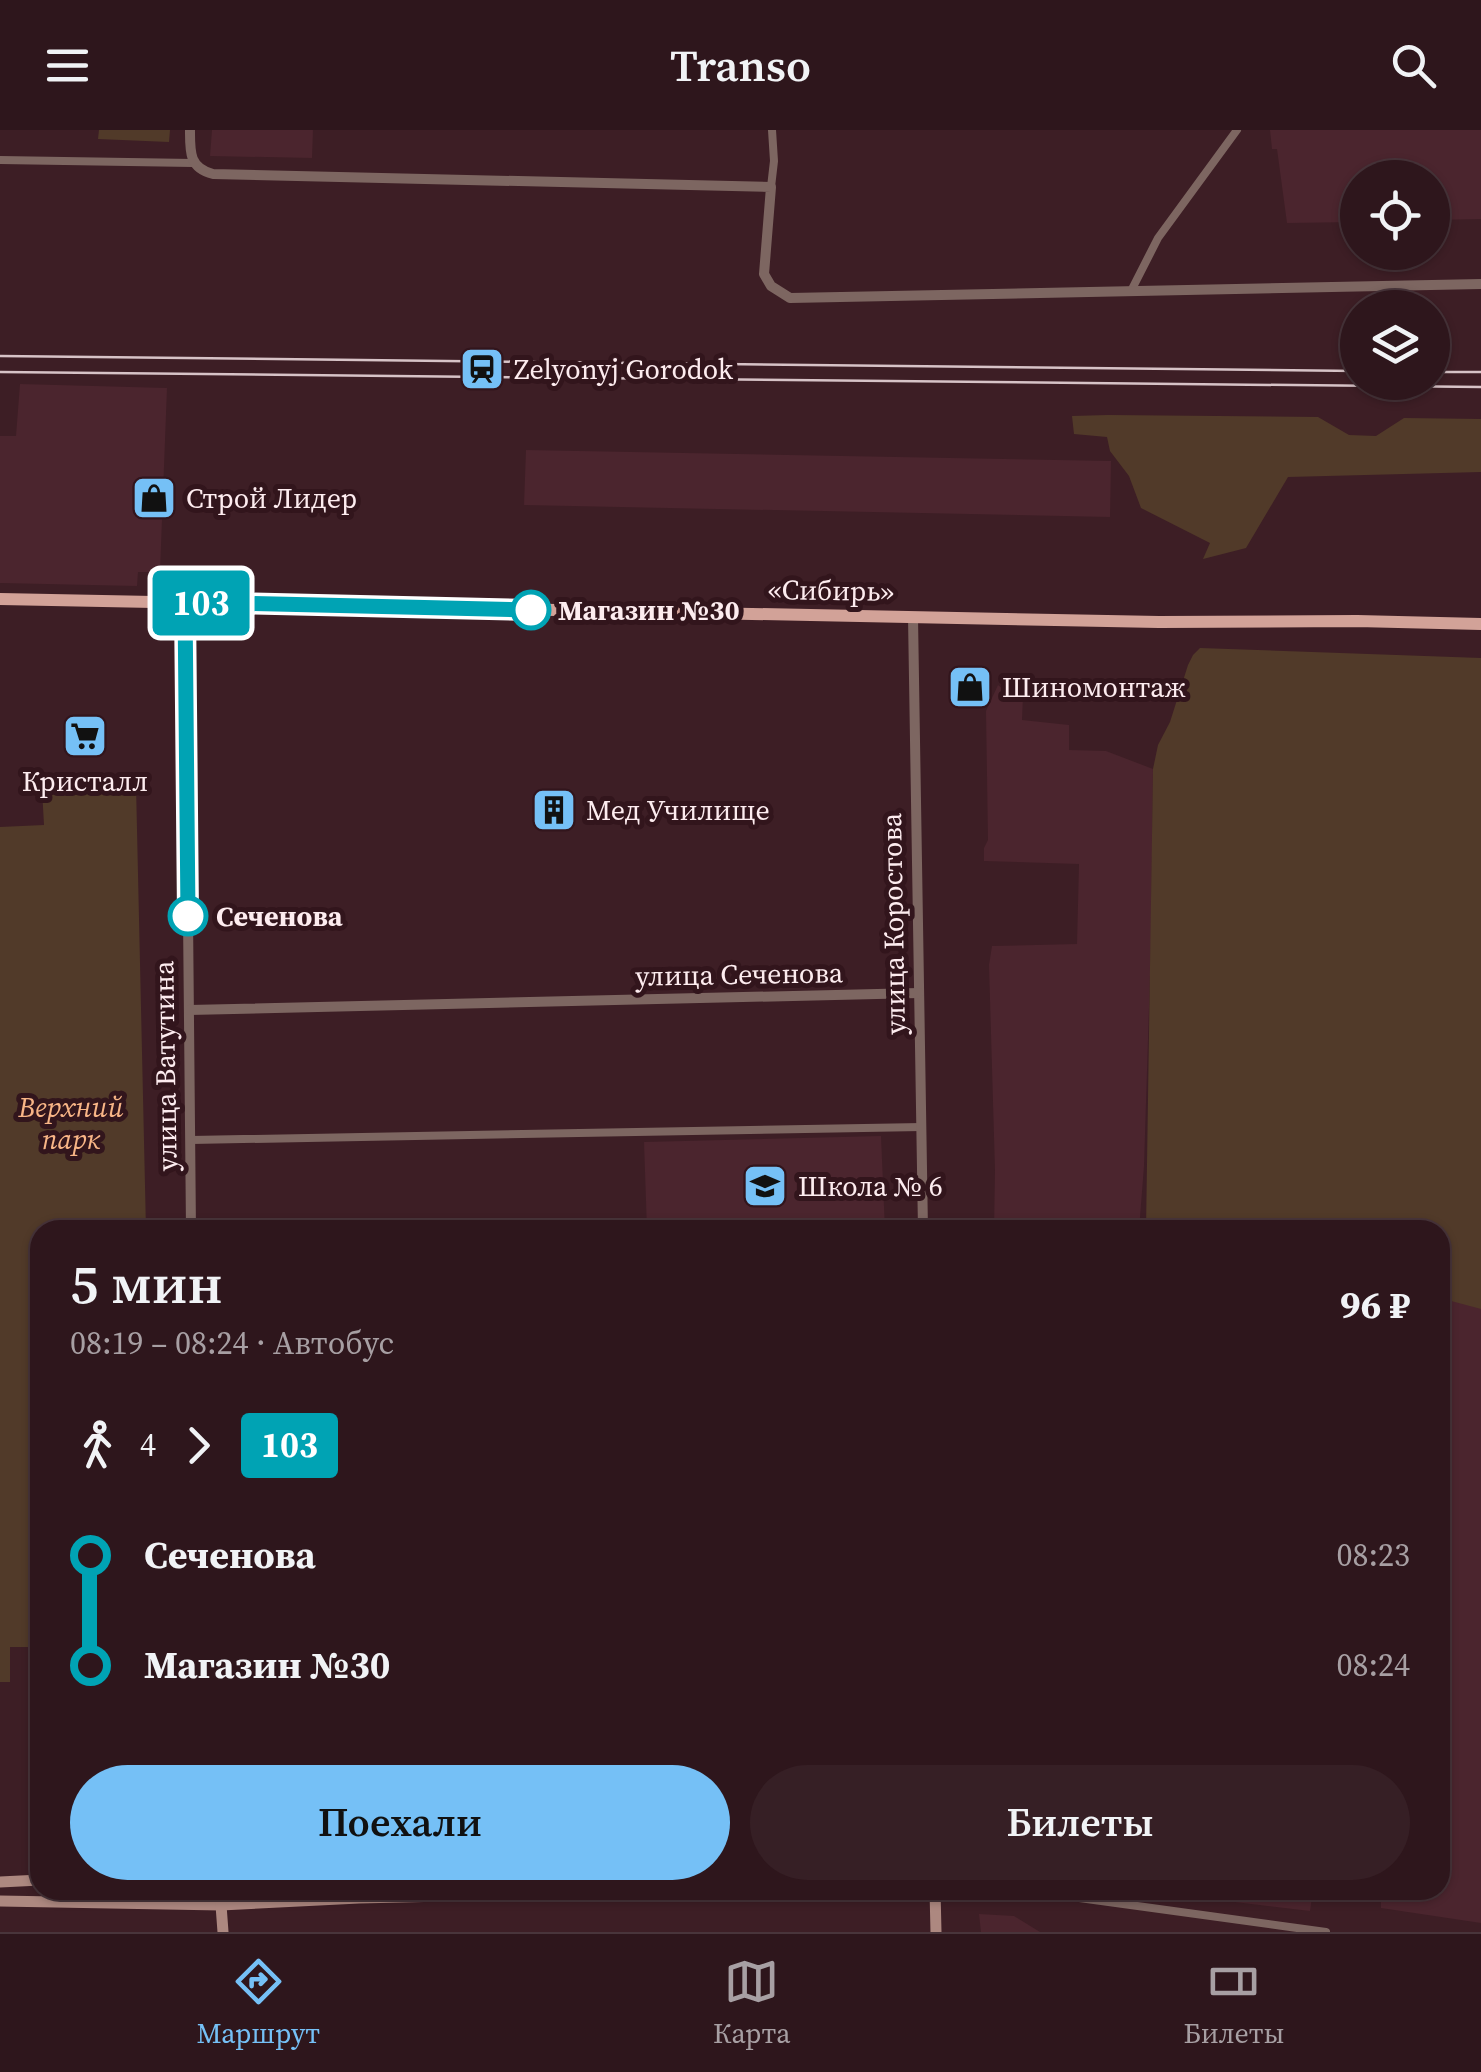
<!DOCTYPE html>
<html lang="ru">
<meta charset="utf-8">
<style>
body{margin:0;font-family:"Source Serif 4",serif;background:#361f25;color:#f1f3f6;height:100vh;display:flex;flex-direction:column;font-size:38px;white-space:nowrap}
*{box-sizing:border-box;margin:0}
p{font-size:32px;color:#a79fa3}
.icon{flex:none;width:55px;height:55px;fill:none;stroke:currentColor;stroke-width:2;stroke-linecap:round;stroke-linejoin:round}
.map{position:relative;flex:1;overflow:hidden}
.sheet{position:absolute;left:30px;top:1090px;width:1420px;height:680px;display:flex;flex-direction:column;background:#2e161c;border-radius:30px;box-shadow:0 2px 8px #0004,0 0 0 2px #49353b}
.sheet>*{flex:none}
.badge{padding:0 20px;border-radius:8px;font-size:35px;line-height:65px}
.tools{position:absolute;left:1340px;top:30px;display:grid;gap:20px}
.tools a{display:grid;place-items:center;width:110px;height:110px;border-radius:50%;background:#2e161c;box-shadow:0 2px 8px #0004,0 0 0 2px #49353b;font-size:50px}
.map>.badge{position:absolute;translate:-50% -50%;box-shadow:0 0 0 5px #fff}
.legs{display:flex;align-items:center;gap:15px;height:110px;padding:0 40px;font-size:32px}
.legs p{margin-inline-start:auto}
.headline{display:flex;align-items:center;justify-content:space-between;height:170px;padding:0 40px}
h1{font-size:55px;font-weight:600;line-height:75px}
.action{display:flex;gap:20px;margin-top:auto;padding:20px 40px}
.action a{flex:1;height:115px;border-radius:60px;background:#75c0f6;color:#111;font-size:40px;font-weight:600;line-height:115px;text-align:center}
.action a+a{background:#361f25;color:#f1f3f6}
ul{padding:0 40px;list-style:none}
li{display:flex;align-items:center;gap:35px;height:110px;font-size:38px}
li i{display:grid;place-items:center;width:15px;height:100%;margin:0 12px;background:currentColor}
li i::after{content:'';width:25px;height:25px;margin:-12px;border:8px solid;border-radius:50%;background:#2e161c}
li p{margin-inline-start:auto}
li:first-child i{background:linear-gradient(#0000 50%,currentColor 0)}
li:last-child i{background:linear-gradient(currentColor 50%,#0000 0)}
header{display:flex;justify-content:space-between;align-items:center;height:130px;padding:0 40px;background:#2e161c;font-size:45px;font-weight:600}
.dock{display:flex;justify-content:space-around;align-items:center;height:140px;border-top:2px solid #49353b;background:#2e161c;font-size:28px;color:#a79fa3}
.dock a{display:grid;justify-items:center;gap:5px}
.dock .active{color:#75c0f6}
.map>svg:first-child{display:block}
.built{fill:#4b252e}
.green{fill:#513a29}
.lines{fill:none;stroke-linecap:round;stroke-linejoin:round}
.minor{stroke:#7d6661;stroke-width:8}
.tertiary{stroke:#7d6661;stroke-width:10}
.secondary{stroke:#ad8880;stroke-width:11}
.primary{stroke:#d2a298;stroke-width:12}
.rail{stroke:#d7c3c7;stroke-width:2.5}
.line-1-casing{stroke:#fff;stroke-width:22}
.line-1{stroke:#00a3b4;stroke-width:15}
.stop-1-dot{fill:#fff;stroke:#00a3b4;stroke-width:5}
.labels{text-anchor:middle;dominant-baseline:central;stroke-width:10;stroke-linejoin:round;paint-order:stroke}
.poi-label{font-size:28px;fill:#fdecef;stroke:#32151c;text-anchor:start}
.street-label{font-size:28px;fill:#fdecef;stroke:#32151c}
.stop-label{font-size:28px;font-weight:bold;fill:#fdecef;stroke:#32151c;text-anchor:start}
.park-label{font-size:28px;font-style:italic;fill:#f8b586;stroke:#32151c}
</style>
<header><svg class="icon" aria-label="menu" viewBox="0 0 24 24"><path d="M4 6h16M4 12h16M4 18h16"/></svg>Transo<svg class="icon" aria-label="search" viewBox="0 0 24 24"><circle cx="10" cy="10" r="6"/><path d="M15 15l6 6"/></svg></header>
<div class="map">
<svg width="1481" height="1802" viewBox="0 0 1481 1802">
<rect width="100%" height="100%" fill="#3d1e25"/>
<g class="built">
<path d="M212 0H313L312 28 210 26Z"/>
<path d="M1270 0H1481V89L1433 90 1432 48H1358L1357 92 1287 93 1277 19H1272Z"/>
<path d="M20 254 167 258 160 442H138L137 456 0 453V306H16Z"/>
<path d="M526 320 1111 331 1110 387 524 375Z"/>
<path d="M998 555 1011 566H1023L1022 590 1069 595V620L1106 621 1153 639 1151 814 1144 1036 1139 1100H994L995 1040 989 835 992 816 1077 814 1079 734 984 731V718L988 710 986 581Z"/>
<path d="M881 1006 885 1100H647L644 1012Z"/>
<path d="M1481 1079V1793L1381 1778V1760H1440V1100Z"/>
<path d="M1136 1760H1313L1310 1781Z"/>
<path d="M979 1784 1014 1786 1040 1802H981Z"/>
</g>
<g class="green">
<path d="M99 0H170L169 12 98 9Z"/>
<path d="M1108 285 1318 287 1349 305 1376 306 1404 288 1481 289V342L1288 347 1246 418 1203 429 1210 413 1141 378 1129 346 1110 321 1107 307 1074 304 1072 286Z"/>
<path d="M1200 518 1481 528V1179L1440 1168V1100H1146L1153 639 1158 615 1170 592 1188 535 1193 525Z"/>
<path d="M136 655 146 1100H40V1517H10V1552H0V697L44 695 42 659Z"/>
</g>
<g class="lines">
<g class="minor">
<path d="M0 30 193 33"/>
<path d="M771 57 774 31 772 0"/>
<path d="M1131 161 1158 108 1237 0"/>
<path d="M191 1010 922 997"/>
<path d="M1021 1760 1326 1802"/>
</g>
<g class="tertiary">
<path d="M190 0C190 22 189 38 213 44L771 57 764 144 771 156 790 168 1481 154"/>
<path d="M185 472 191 1100"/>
<path d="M913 487 923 1100"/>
<path d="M189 880 919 863"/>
</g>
<g class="secondary">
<path d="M0 1752 40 1750"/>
<path d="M935 1760 936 1802"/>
<path d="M0 1771 221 1775 359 1768 702 1760"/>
<path d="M221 1775 223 1802"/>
</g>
<path class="primary" d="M0 469 1159 492 1357 491 1481 494"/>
<g class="rail">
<path d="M0 226 1358 241"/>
<path d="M0 242 1481 257"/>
<path d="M1432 242H1481"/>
</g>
</g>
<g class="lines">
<defs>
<path id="line-1" d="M188 786 185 472 531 480"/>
</defs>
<use href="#line-1" class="line-1-casing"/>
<use href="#line-1" class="line-1"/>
</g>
<defs>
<symbol id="station-square" viewBox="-11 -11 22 22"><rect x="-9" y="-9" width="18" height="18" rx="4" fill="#75c0f6" stroke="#32151c"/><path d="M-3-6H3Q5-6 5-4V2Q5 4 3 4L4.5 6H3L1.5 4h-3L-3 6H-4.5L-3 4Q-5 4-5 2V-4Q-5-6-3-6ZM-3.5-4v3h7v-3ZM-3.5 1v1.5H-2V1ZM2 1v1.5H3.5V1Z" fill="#111"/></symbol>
<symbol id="shop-square" viewBox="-11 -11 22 22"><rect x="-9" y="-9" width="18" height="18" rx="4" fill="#75c0f6" stroke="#32151c"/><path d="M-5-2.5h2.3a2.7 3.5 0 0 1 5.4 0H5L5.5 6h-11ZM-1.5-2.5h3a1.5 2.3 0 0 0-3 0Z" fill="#111"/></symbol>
<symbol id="supermarket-square" viewBox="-11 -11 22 22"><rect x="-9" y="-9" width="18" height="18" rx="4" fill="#75c0f6" stroke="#32151c"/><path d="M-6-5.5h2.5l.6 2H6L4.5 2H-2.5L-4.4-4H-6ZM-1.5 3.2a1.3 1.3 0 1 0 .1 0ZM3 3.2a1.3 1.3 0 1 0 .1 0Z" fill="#111"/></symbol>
<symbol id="building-square" viewBox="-11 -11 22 22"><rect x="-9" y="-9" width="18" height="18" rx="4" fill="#75c0f6" stroke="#32151c"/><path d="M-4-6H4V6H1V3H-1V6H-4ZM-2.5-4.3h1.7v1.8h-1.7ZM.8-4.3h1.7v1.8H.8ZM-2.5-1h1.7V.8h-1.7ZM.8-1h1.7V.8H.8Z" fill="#111"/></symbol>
<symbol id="school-square" viewBox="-11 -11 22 22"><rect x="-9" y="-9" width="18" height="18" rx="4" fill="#75c0f6" stroke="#32151c"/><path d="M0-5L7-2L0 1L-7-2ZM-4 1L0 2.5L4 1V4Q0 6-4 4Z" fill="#111"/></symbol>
</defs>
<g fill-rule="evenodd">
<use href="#station-square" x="457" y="214" width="50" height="50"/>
<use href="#shop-square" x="129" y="343" width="50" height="50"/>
<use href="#shop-square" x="945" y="532" width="50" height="50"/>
<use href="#supermarket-square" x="60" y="581" width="50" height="50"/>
<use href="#building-square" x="529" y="655" width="50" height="50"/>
<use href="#school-square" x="740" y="1031" width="50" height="50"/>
</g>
<g class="stop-1-dot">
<circle cx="531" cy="480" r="18"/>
<circle cx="188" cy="786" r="18"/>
</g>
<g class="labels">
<g class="poi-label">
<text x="514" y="239">Zelyonyj Gorodok</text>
<text x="186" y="368">Строй Лидер</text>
<text x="1002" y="557">Шиномонтаж</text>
<text x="85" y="651" text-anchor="middle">Кристалл</text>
<text x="586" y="680">Мед Училище</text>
<text x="798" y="1056">Школа № 6</text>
</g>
<g class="street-label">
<text transform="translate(831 460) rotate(1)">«Сибирь»</text>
<text transform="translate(893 794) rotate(-91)">улица Коростова</text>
<text transform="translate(739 844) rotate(-1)">улица Сеченова</text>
<text transform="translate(165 936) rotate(-91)">улица Ватутина</text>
</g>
<g class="stop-label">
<text x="558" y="480">Магазин №30</text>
<text x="216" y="786">Сеченова</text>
</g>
<g class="park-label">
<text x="71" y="977">Верхний<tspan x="71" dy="32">парк</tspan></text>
</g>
</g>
</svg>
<div class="tools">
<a><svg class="icon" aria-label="locate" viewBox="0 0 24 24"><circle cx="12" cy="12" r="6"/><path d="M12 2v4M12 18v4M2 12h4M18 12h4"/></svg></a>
<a><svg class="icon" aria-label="layers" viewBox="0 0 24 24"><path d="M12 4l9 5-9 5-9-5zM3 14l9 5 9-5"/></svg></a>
</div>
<b class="badge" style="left:201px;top:473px;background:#00a3b4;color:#fff">103</b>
<section class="sheet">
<div class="headline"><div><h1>5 мин</h1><p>08:19 – 08:24 · Автобус</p></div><b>96 ₽</b></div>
<div class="legs"><svg class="icon" aria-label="walk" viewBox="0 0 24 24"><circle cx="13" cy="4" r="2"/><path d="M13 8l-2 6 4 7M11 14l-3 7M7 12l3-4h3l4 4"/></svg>4<svg class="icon" aria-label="forward" viewBox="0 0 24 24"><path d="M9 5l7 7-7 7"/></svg><b class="badge" style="background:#00a3b4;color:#fff">103</b></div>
<ul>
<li><i style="color:#00a3b4"></i><b>Сеченова</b><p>08:23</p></li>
<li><i style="color:#00a3b4"></i><b>Магазин №30</b><p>08:24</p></li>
</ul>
<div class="action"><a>Поехали</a><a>Билеты</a></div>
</section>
</div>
<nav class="dock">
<a class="active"><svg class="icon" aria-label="directions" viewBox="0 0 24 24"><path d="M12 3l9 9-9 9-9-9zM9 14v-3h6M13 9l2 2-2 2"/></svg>Маршрут</a>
<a><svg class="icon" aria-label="map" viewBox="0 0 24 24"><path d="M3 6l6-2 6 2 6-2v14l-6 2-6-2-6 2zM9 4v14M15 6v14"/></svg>Карта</a>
<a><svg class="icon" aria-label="tickets" viewBox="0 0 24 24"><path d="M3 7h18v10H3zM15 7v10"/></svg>Билеты</a>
</nav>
